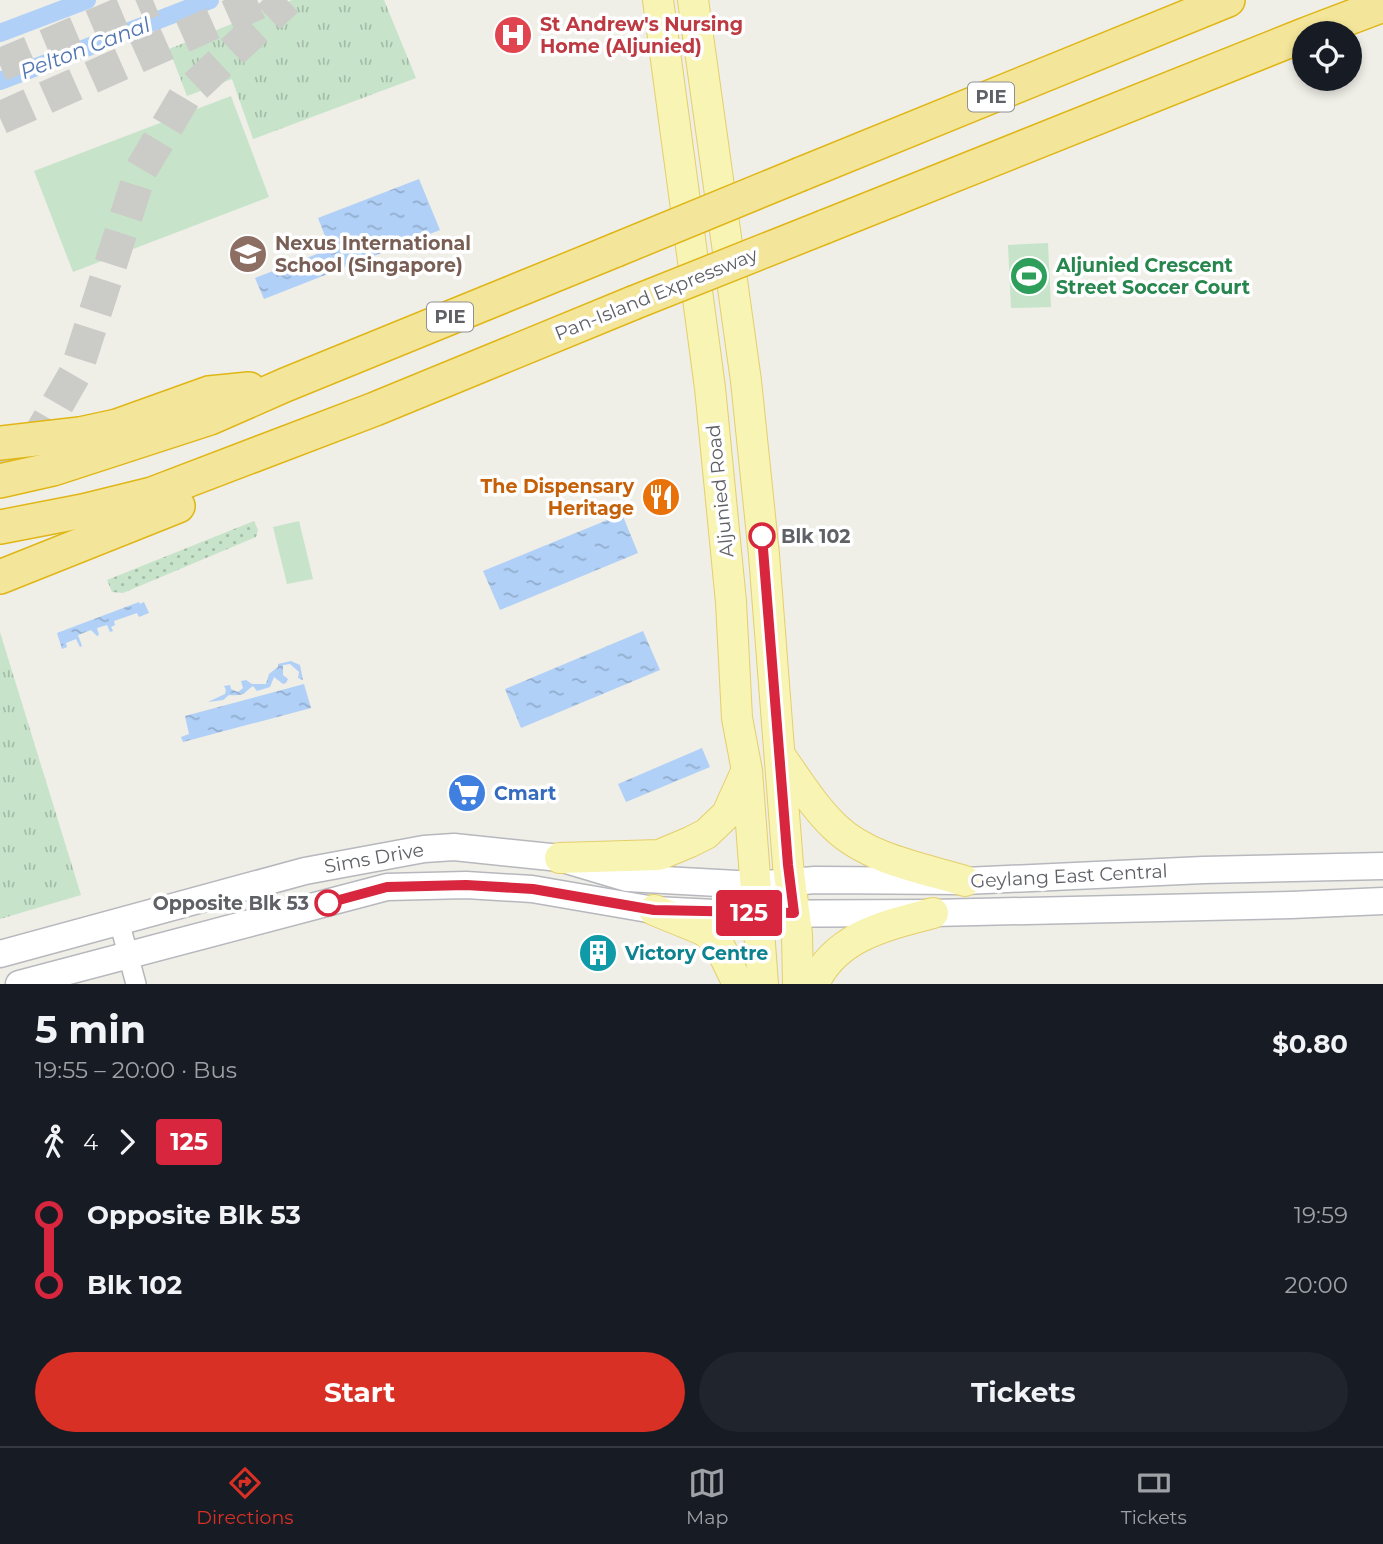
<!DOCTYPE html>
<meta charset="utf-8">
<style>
body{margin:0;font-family:Montserrat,sans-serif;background:#20242c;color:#f1f3f6;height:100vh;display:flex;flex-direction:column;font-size:26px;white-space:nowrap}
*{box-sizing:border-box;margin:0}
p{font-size:23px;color:#9ea1a6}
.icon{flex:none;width:38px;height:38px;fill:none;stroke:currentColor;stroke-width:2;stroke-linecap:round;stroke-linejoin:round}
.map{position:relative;height:984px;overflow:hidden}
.panel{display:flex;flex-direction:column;background:#171b24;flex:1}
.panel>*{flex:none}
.badge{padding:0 14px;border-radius:5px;font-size:24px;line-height:46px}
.tools{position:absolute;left:1292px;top:21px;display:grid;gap:14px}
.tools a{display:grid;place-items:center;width:70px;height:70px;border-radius:50%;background:#171b24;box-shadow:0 4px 10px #0003;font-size:35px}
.map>.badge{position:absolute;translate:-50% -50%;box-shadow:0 0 0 4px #fff}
.legs{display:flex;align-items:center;gap:10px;height:77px;padding:0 35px;font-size:23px}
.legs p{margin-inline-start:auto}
.overview{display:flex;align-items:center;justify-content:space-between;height:119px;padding:0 35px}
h1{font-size:38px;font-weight:700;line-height:52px}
.button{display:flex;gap:14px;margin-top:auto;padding:14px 35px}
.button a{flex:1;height:80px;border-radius:42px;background:#d93025;color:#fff;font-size:28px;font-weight:700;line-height:80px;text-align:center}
.button a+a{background:#20242c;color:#f1f3f6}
ul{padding:0 35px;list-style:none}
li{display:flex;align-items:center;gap:24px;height:70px;font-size:26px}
li i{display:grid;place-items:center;width:10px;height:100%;margin:0 9px;background:currentColor}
li i::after{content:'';width:18px;height:18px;margin:-9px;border:5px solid;border-radius:50%;background:#171b24}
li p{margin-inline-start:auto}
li:first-child i{background:linear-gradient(#0000 50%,currentColor 0)}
li:last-child i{background:linear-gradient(currentColor 50%,#0000 0)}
.tab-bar{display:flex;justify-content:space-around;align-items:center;height:98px;border-top:2px solid #363941;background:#171b24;font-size:19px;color:#9ea1a6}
.tab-bar a{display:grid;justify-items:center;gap:4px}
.tab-bar .on{color:#d93025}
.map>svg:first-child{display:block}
.grass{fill:url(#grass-tufts)}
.park{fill:url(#park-dots)}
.garden{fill:#c7e4ca}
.water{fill:url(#water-ripples)}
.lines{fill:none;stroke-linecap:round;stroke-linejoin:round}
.canal{stroke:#b0d0f7;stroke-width:18}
.highway-tunnel{stroke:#cbcbc7;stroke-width:33;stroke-dasharray:33 17;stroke-linecap:butt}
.street-casing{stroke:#b4b6ba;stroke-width:22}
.secondary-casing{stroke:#b6b8bd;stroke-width:29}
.primary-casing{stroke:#e4cf6b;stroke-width:32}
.highway-casing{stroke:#e0b616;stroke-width:36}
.street{stroke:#fff;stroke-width:19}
.secondary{stroke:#fff;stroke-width:26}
.primary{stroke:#f8f4b4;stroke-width:30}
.highway{stroke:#f3e69a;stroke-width:33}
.highway-bridge-casing{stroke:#e0b616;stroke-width:36;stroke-linecap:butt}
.highway-bridge{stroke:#f3e69a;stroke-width:33}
.line-1-casing{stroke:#fff;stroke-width:16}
.line-1{stroke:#d7263d;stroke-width:10}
.stop-1-dot{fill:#fff;stroke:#d7263d;stroke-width:3.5}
.labels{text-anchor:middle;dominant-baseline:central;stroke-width:7;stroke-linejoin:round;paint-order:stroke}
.shield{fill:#fff;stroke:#8f9094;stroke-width:2}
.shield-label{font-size:18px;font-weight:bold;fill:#5f6166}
.health-label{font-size:19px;font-weight:bold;fill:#be3a42;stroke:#fff;text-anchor:start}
.education-label{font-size:19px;font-weight:bold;fill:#785e54;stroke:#fff;text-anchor:start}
.leisure-label{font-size:19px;font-weight:bold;fill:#27864d;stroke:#fff;text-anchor:start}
.street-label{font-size:19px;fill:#5f6166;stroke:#fff}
.food-label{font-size:19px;font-weight:bold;fill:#c56008;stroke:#fff;text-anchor:end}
.stop-label{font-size:19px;font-weight:bold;fill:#5f6166;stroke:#fff;text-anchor:start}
.shop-label{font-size:19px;font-weight:bold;fill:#366cbe;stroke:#fff;text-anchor:start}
.culture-label{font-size:19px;font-weight:bold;fill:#0d838f;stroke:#fff;text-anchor:start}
.water-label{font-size:21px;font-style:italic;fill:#5075b1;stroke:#fff}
</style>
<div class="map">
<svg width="1383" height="984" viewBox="0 0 1383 984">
<defs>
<pattern id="grass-tufts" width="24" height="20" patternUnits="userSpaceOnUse" patternTransform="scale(1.75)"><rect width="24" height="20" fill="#c7e4ca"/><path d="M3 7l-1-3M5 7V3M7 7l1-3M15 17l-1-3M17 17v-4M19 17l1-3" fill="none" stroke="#a5bca8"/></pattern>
<pattern id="park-dots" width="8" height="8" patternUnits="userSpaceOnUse" patternTransform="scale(1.75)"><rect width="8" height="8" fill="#c7e4ca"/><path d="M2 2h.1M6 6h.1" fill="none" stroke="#a5bca8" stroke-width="1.8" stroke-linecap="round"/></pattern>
<pattern id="water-ripples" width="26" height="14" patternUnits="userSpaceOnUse" patternTransform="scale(1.75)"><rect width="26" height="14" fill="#b0d0f7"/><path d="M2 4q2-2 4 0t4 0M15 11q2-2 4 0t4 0" fill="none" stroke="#92accc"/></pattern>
</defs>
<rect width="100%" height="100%" fill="#efeee7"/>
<g class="grass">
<path d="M292 0H384L416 78 253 139 232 79 187 96 169 49Z"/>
<path d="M0 632 81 895 0 919Z"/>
</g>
<path class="park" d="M254 521 258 530 256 537 123 593 112 592 107 580Z"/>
<g class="garden">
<path d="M231 96 269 197 73 272 34 171Z"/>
<path d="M1048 243 1051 307 1011 308 1008 245Z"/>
<path d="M299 521 313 579 287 584 273 527Z"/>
</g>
<g class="water">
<path d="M419 179 440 230 264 299 255 278 330 249 318 218Z"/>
<path d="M622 514 638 553 500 610 483 571Z"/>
<path d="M139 602 140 604 144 602 149 613 139 617 137 613 114 621 115 625 111 627 113 631 110 632 107 625 97 628 99 635 97 636 91 630 78 635 82 646 80 647 76 639 66 643 67 647 62 649 57 633Z"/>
<path d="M643 631 660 670 521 728 505 689Z"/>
<path d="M291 661 300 665 303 680 298 678 299 672 290 664 283 665V675L288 679 286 683 283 684 274 677 270 687 257 691 253 686C242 694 245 696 229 695L223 700 208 702 225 694 226 690 224 686 230 685 231 689 238 692 243 688 241 681 246 680 252 684H266L269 674 278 667V664Z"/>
<path d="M304 684 311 708 183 742 181 737 189 734 185 716Z"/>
<path d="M702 748 710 767 626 802 618 784Z"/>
</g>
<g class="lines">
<g class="canal">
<path d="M0 33 87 0"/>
<path d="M0 81 210 0"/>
</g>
<g class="highway-tunnel">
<path d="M0 65 153 0"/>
<path d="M0 118 265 0"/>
<path d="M0 485 31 450 76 372 141 170 185 96 287 0"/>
</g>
<defs>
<path id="street" d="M119 921 136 984"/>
<g id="secondary">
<path d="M0 954 305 871 424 849 454 847 560 858 627 878 755 885 815 880 965 881 1203 870 1383 866"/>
<path d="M19 984 387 887 466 885 532 889 654 910 735 914 933 913 1291 905 1383 901"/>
</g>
<g id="primary">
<path d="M658 0 710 388 731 602 737 718 747 771 763 984"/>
<path d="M693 0 746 381 764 555 788 865 797 934 798 984"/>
<path d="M781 757C798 781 814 807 835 827 868 859 922 868 965 881"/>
<path d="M560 858 659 855 690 842 706 834 727 814 745 774"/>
<path d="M654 910 703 930 717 941 738 984"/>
<path d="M814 984C835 936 887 925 933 913"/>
</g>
<g id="highway">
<path d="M1309 33 1383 5"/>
<path d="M801 174 1228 0"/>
<path d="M824 227 1304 35"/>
<path d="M0 443 80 434 117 426 209 393 249 389"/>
<path d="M0 481 53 469 210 418 285 385 616 250"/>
<path d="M0 527 83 511 152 494 375 409 633 303"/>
<path d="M0 577 178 506"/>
</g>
</defs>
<use href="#street" class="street-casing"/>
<use href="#secondary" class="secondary-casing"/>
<use href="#primary" class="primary-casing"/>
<use href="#highway" class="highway-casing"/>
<use href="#street" class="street"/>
<use href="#secondary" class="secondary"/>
<use href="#primary" class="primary"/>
<use href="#highway" class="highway"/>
<defs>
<g id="highway-bridge">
<path d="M616 250 801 174"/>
<path d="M633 303 824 227"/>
</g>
</defs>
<use href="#highway-bridge" class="highway-bridge-casing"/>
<use href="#highway-bridge" class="highway-bridge"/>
</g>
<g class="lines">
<defs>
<path id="line-1" d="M328 903 387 887 466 885 533 889 654 910 794 913 788 865 762 536"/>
</defs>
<use href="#line-1" class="line-1-casing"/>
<use href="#line-1" class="line-1"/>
</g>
<defs>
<symbol id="hospital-disc" viewBox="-11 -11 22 22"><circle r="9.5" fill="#e0444e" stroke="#fff"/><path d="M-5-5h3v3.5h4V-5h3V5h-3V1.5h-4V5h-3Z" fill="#fff"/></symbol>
<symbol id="school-disc" viewBox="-11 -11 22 22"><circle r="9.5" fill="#8d6e63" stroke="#fff"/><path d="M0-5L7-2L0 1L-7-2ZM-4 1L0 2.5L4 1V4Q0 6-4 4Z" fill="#fff"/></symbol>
<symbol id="stadium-disc" viewBox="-11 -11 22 22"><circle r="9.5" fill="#2e9e5b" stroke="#fff"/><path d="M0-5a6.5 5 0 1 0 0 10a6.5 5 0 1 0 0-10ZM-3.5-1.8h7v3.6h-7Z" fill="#fff"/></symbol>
<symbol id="restaurant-disc" viewBox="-11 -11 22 22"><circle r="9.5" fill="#e8710a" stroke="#fff"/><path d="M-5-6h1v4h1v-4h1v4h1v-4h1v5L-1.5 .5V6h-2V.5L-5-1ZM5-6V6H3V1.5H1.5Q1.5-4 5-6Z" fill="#fff"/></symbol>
<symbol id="supermarket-disc" viewBox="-11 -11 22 22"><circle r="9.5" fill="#3f7fe0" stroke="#fff"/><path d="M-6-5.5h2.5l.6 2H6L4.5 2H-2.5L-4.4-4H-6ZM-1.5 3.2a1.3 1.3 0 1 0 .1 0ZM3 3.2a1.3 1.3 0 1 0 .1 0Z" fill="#fff"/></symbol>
<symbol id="building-disc" viewBox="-11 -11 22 22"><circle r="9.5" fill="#0f9aa8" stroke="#fff"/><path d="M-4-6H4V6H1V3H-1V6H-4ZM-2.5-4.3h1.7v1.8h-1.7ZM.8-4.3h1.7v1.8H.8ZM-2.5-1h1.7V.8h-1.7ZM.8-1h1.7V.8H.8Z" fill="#fff"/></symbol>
</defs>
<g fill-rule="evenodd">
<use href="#hospital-disc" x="491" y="13" width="44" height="44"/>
<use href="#school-disc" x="226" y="232" width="44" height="44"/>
<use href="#stadium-disc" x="1007" y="254" width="44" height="44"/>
<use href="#restaurant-disc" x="639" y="475" width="44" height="44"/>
<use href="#supermarket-disc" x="445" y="771" width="44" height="44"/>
<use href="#building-disc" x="576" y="931" width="44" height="44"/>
</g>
<g class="stop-1-dot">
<circle cx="762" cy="536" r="12"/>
<circle cx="328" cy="903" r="12"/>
</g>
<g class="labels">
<g class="shield">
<rect x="968" y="82.5" width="46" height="29" rx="5"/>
<rect x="427" y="302.5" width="46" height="29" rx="5"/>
</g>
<g class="shield-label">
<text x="991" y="97">PIE</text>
<text x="450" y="317">PIE</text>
</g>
<g class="health-label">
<text x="540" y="24">St Andrew's Nursing<tspan x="540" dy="22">Home (Aljunied)</tspan></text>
</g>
<g class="education-label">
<text x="275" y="243">Nexus International<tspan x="275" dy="22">School (Singapore)</tspan></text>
</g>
<g class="leisure-label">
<text x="1056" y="265">Aljunied Crescent<tspan x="1056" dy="22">Street Soccer Court</tspan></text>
</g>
<g class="street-label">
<text transform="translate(656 294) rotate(-22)">Pan-Island Expressway</text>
<text transform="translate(720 491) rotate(-96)">Aljunied Road</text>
<text transform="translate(374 858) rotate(-10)">Sims Drive</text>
<text transform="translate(1069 876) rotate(-3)">Geylang East Central</text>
</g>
<g class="food-label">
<text x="634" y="486">The Dispensary<tspan x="634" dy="22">Heritage</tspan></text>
</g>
<g class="stop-label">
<text x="781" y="536">Blk 102</text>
<text x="309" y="903" text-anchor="end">Opposite Blk 53</text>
</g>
<g class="shop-label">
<text x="494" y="793">Cmart</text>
</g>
<g class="culture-label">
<text x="625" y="953">Victory Centre</text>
</g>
<g class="water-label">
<text transform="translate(85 48) rotate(-21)">Pelton Canal</text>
</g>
</g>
</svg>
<div class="tools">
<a><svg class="icon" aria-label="locate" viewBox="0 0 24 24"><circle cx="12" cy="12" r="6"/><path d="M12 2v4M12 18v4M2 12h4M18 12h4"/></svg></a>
</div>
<b class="badge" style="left:749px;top:913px;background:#d7263d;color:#fff">125</b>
</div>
<section class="panel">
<div class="overview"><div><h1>5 min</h1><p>19:55 – 20:00 · Bus</p></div><b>$0.80</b></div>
<div class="legs"><svg class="icon" aria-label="walk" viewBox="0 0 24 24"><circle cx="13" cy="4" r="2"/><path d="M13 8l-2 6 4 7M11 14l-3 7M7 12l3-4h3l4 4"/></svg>4<svg class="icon" aria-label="forward" viewBox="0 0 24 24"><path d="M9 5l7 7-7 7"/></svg><b class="badge" style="background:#d7263d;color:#fff">125</b></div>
<ul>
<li><i style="color:#d7263d"></i><b>Opposite Blk 53</b><p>19:59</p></li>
<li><i style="color:#d7263d"></i><b>Blk 102</b><p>20:00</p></li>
</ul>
<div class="button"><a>Start</a><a>Tickets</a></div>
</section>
<nav class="tab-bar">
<a class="on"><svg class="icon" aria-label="directions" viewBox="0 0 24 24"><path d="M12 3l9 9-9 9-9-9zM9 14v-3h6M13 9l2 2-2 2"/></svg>Directions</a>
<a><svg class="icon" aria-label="map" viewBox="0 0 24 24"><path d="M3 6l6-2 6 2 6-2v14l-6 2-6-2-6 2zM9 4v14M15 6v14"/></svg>Map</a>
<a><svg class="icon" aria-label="tickets" viewBox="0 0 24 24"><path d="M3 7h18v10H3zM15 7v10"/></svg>Tickets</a>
</nav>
